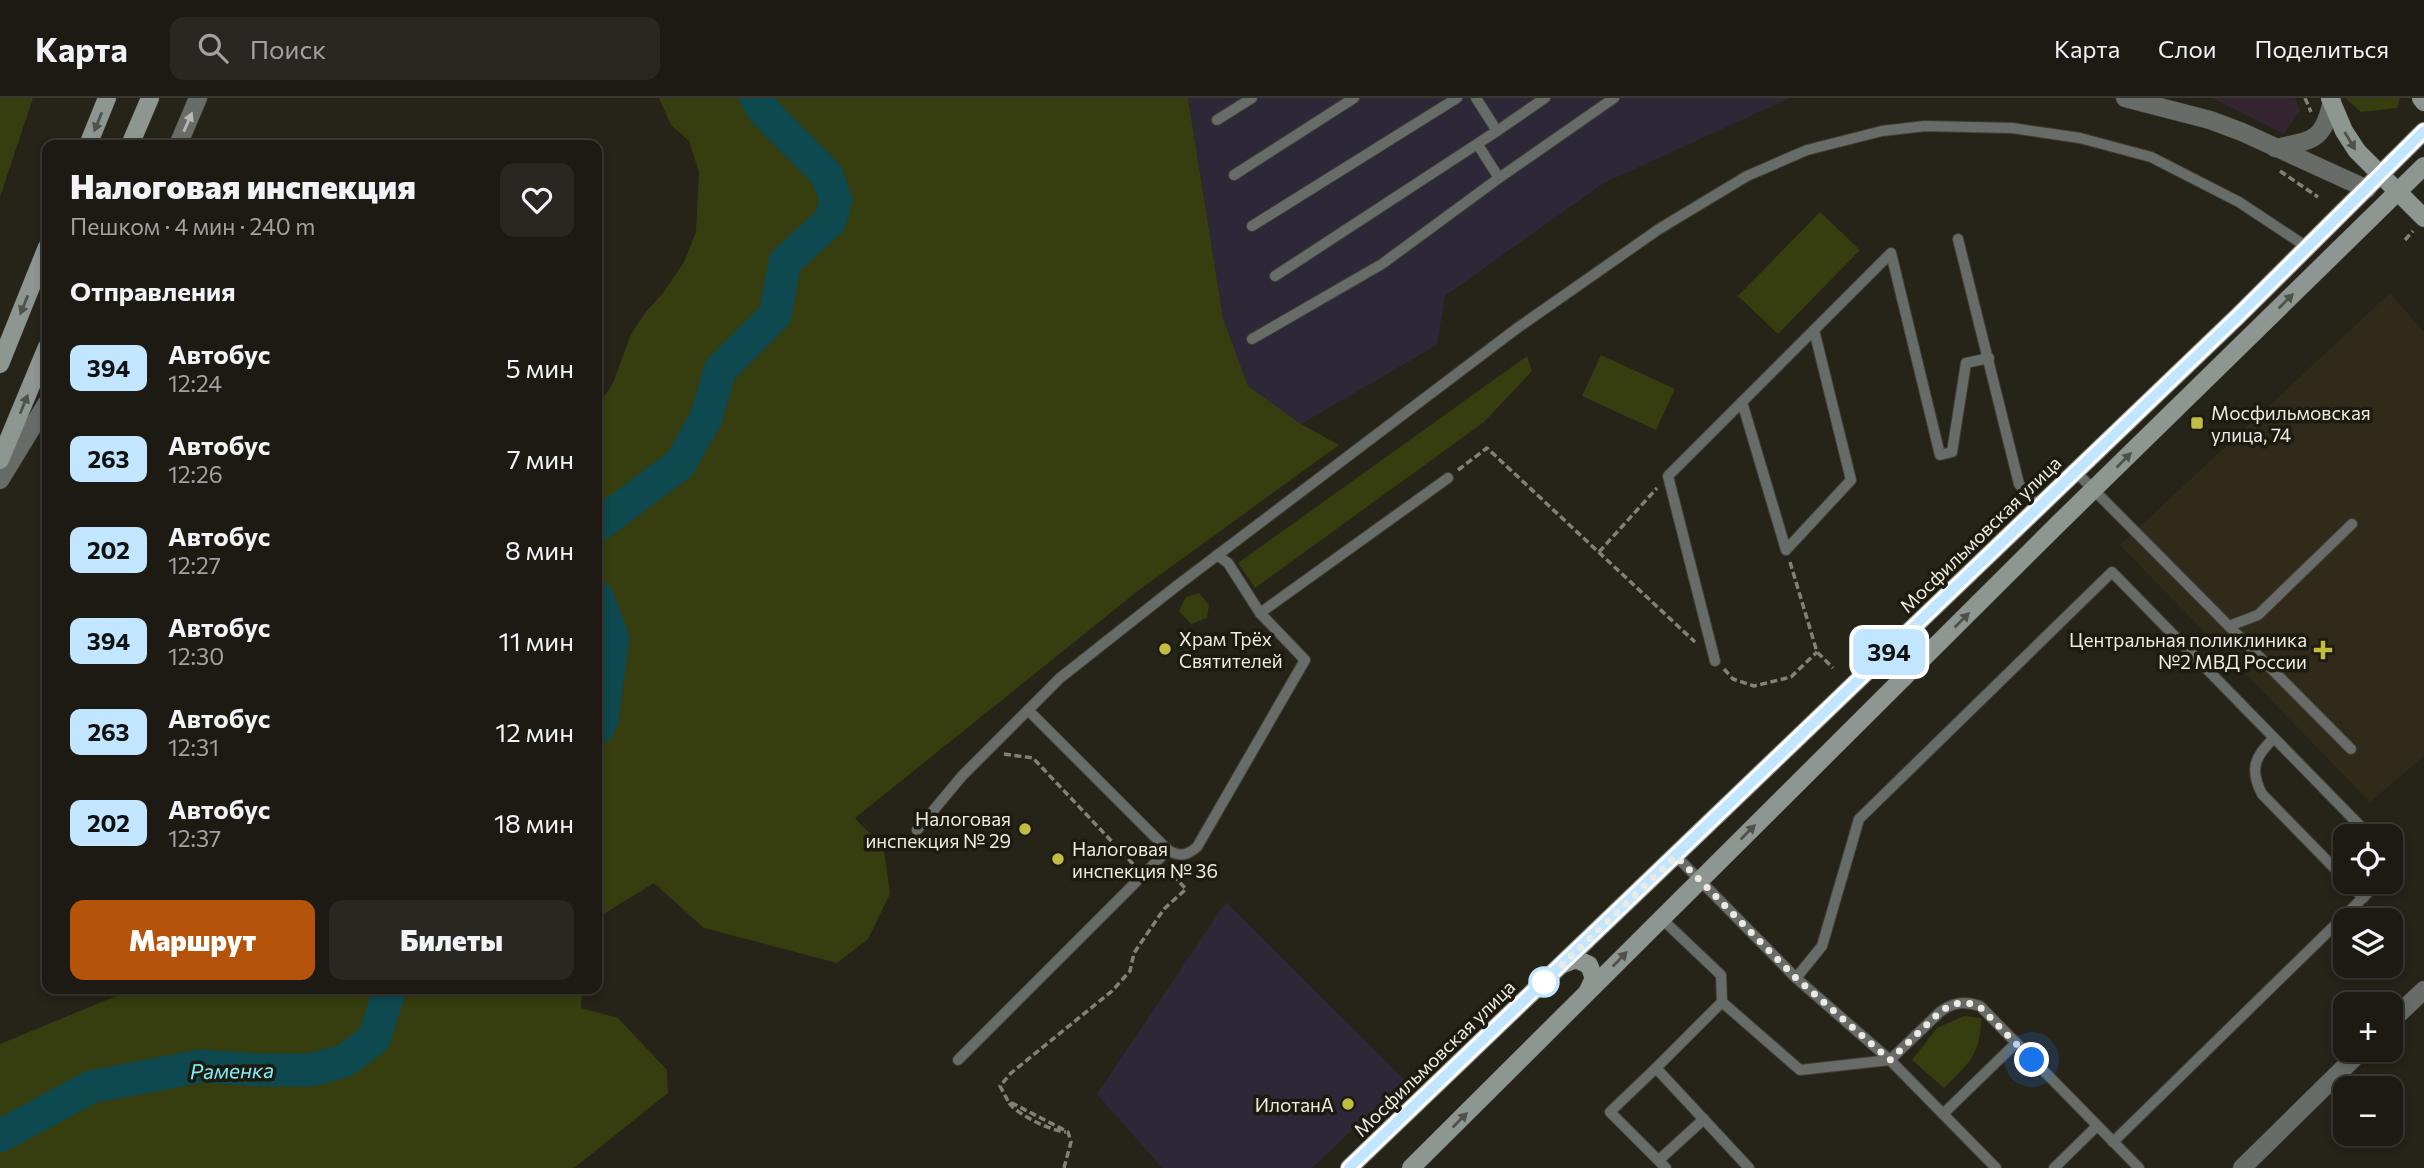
<!DOCTYPE html>
<html lang="ru">
<meta charset="utf-8">
<style>
body{margin:0;font-family:Commissioner,sans-serif;background:#292721;color:#f1f3f6;height:100vh;display:flex;flex-direction:column;font-size:26px;white-space:nowrap}
*{box-sizing:border-box;margin:0}
p{font-size:23px;color:#a0a1a0}
.icon{flex:none;width:38px;height:38px;fill:none;stroke:currentColor;stroke-width:2;stroke-linecap:round;stroke-linejoin:round}
.map{position:relative;flex:1;overflow:hidden}
.drawer{position:absolute;left:42px;top:42px;width:560px;height:854px;display:flex;flex-direction:column;background:#1c1a13;border-radius:14px;box-shadow:0 4px 10px #0003,0 0 0 2px #3a3833}
.drawer>*{flex:none}
.badge{padding:0 14px;border-radius:10px;font-size:24px;line-height:46px}
.controls{position:absolute;left:2333px;top:726px;display:grid;gap:14px}
.controls a{display:grid;place-items:center;width:70px;height:70px;border-radius:14px;background:#1c1a13;box-shadow:0 4px 10px #0003,0 0 0 2px #3a3833;font-size:35px}
.you{position:absolute;width:35px;height:35px;margin:-18px;border:5px solid #fff;border-radius:50%;background:#1a73e8;box-shadow:0 0 0 10px #1a73e833}
.map>.badge{position:absolute;translate:-50% -50%;box-shadow:0 0 0 4px #fff}
h2{padding:0 28px;font-size:26px;line-height:63px}
.round{display:grid;place-items:center;flex:none;width:74px;height:74px;border-radius:14px;background:#292721}
.head{display:flex;align-items:center;justify-content:space-between;height:119px;padding:0 28px}
h1{font-size:33px;font-weight:800;line-height:52px}
.button{display:flex;gap:14px;margin-top:auto;padding:14px 28px}
.button a{flex:1;height:80px;border-radius:14px;background:#b45309;color:#fff;font-size:28px;font-weight:800;line-height:80px;text-align:center}
.button a+a{background:#292721;color:#f1f3f6}
ul{padding:0;list-style:none}
li{display:flex;align-items:center;gap:21px;height:91px;padding:0 28px}
li div{flex:1}
li b{display:block;font-size:26px}
li em{font-style:normal}
li .badge{min-width:77px;font-weight:700;text-align:center}
header{display:flex;align-items:center;gap:42px;box-sizing:border-box;height:98px;padding:0 35px;background:#1c1a13;border-bottom:2px solid #3a3833}
header strong{font-size:33px}
nav{display:flex;gap:38px;margin-inline-start:auto;font-size:24px}
.search{width:490px;height:63px;background:#292721;display:flex;align-items:center;gap:18px;box-sizing:border-box;padding:0 24px;border-radius:14px;color:#a0a1a0;font-size:26px}
.map>svg:first-child{display:block}
.commercial{fill:#342530}
.industrial{fill:#2c2838}
.built{fill:#2f2a1a}
.green{fill:#363d0e}
.lines{fill:none;stroke-linecap:round;stroke-linejoin:round}
.river{stroke:#0d494f;stroke-width:33}
.lane-casing{stroke:#423f35;stroke-width:12}
.street-casing{stroke:#423f35;stroke-width:19}
.secondary-casing{stroke:#423f35;stroke-width:19}
.path{stroke:#828077;stroke-width:3.5;stroke-dasharray:7 3.5;stroke-linecap:butt}
.lane{stroke:#676c69;stroke-width:10}
.street{stroke:#676c69;stroke-width:18}
.secondary{stroke:#8d9691;stroke-width:18}
.oneway{fill:#4f524a}
.oneway2{fill:#b7b8b2}
.line-casing{stroke:#fff;stroke-width:16}
.line{stroke:#c2e6ff;stroke-width:10}
.walk{stroke:#eceae3;stroke-width:7;stroke-dasharray:0 12.6}
.poi-dot{fill:#c1bd40;stroke:#1d1a10;stroke-width:2.5}
.stop-dot{fill:#fff;stroke:#c2e6ff;stroke-width:3.5}
.labels{text-anchor:middle;dominant-baseline:central;stroke-width:7;stroke-linejoin:round;paint-order:stroke}
.poi-label{font-size:19px;fill:#eceae3;stroke:#1d1a10;text-anchor:start}
.street-label{font-size:19px;fill:#eceae3;stroke:#1d1a10}
.water-label{font-size:21px;font-style:italic;fill:#81edfa;stroke:#1d1a10}
</style>
<header>
<strong>Карта</strong>
<div class="search"><svg class="icon" aria-label="search" viewBox="0 0 24 24"><circle cx="10" cy="10" r="6"/><path d="M15 15l6 6"/></svg>Поиск</div>
<nav><a>Карта</a><a>Слои</a><a>Поделиться</a></nav>
</header>
<div class="map">
<svg width="2424" height="1070" viewBox="0 0 2424 1070">
<rect width="100%" height="100%" fill="#262319"/>
<path class="commercial" d="M2212 0H2295L2300 12 2284 36Z"/>
<g class="industrial">
<path d="M1188 0H1790L1604 85 1445 198 1437 247 1301 326 1248 288 1223 220Z"/>
<path d="M1226 804 1405 982 1312 1070H1162L1097 996Z"/>
</g>
<path class="built" d="M2390 195 2424 234V658L2370 704 2120 447Z"/>
<g class="green">
<path d="M0 0H33L0 99Z"/>
<path d="M659 0H1188L1223 220 1248 288 1301 326 1339 347 1139 492 855 720 884 751 890 796 868 841 837 865 704 830 654 785 597 820V309L613 285 631 236 645 215 663 195 684 164 696 134 699 74 689 43 671 27Z"/>
<path d="M2345 0H2400L2397 10 2361 14Z"/>
<path d="M1820 114 1860 152 1778 236 1738 198Z"/>
<path d="M1601 257 1675 291 1656 332 1582 298Z"/>
<path d="M1527 258 1532 273 1484 324 1255 490 1238 465Z"/>
<path d="M1199 495 1209 507 1207 520 1191 526 1179 513 1186 499Z"/>
<path d="M133 891H582L581 910 618 920 667 972 668 995 574 1070H0V946Z"/>
<path d="M1964 918 1981 920C1981 957 1968 966 1944 990L1912 962 1937 930Z"/>
</g>
<g class="lines">
<g class="river">
<path d="M597 428 680 366 706 320 720 272 775 217 785 164 830 123 836 102 827 77 765 14 756 0"/>
<path d="M597 499 613 540 602 621 597 631"/>
<path d="M0 1038 91 989 201 968 260 972H311L344 963 374 941 390 891"/>
</g>
<defs>
<g id="lane">
<path d="M1217 22 1252 0"/>
<path d="M1497 33 1545 0"/>
<path d="M1234 77 1354 0"/>
<path d="M1499 80 1614 0"/>
<path d="M1252 128 1457 0"/>
<path d="M1958 141 2019 386 2038 409"/>
<path d="M1275 178 1497 33 1476 0"/>
<path d="M1814 232 1851 382 1786 452 1742 304 1891 155 1940 357 1952 354 1966 265 1989 260"/>
<path d="M1252 241 1382 166 1499 80 1478 47"/>
<path d="M2075 373 2351 651"/>
<path d="M1217 457 1228 465 1260 515 1448 380"/>
<path d="M2229 528 2258 517 2352 426"/>
<path d="M1715 563 1668 378 1742 304"/>
<path d="M2274 640C2255 658 2249 671 2262 696L2345 781"/>
<path d="M917 732 962 678 1060 580 1174 490 1516 231 1659 131 1747 78 1807 52 1882 33 1925 28 2012 30 2080 40 2151 59 2239 104 2307 149"/>
<path d="M1168 752C1180 759 1186 758 1197 749L1305 562 1260 515"/>
<path d="M1676 758 1796 880 1890 962 1943 1016 2016 945"/>
<path d="M2348 784 2363 800"/>
<path d="M1661 820 1721 877 1722 904"/>
<path d="M1796 880 1822 848 1859 721 2112 474 2370 738"/>
<path d="M958 962 1168 752 1028 612"/>
<path d="M1656 970 1722 904 1800 972 1890 962 1940 914C1953 904 1964 903 1980 908L2139 1070"/>
<path d="M1943 1016 1996 1070"/>
<path d="M2113 1044 2379 784"/>
<path d="M1659 1062 1704 1021"/>
<path d="M1666 1070 1610 1014 1656 970 1749 1070"/>
<path d="M2054 1070 2097 1028"/>
</g>
<g id="street">
<path d="M2125 0 2210 22 2242 34 2367 91"/>
<path d="M178 47 198 0"/>
<path d="M2275 50C2313 42 2323 44 2332 3"/>
<path d="M0 382 47 305"/>
<path d="M2390 924 2424 892"/>
<path d="M2242 1070 2362 952"/>
</g>
<g id="secondary">
<path d="M2330 0 2344 33 2357 53 2424 120"/>
<path d="M2421 0 2424 4"/>
<path d="M88 47 107 0"/>
<path d="M130 47 150 0"/>
<path d="M0 266 47 149"/>
<path d="M0 362 47 249"/>
<path d="M1563 866 1576 861 1589 867 1594 880 1588 893"/>
<path d="M1349 1070 2238 218 2424 33"/>
<path d="M1411 1070 2057 427 2424 68"/>
</g>
</defs>
<use href="#lane" class="lane-casing"/>
<use href="#street" class="street-casing"/>
<use href="#secondary" class="secondary-casing"/>
<g class="path">
<path d="M2305 0 2311 14"/>
<path d="M2280 73 2318 99"/>
<path d="M2405 142 2413 133"/>
<path d="M1458 372 1487 350 1695 544"/>
<path d="M1599 454 1657 390"/>
<path d="M1790 464 1817 554 1833 570"/>
<path d="M1724 571 1733 581 1754 588 1791 579 1817 554"/>
<path d="M1004 656 1033 660 1135 768"/>
<path d="M1009 1005C1018 1017 1051 1033 1066 1034"/>
<path d="M1064 1070 1071 1044 1068 1034 1008 1003 1000 988 1011 975 1112 893 1130 873 1134 855 1164 811 1186 791 1166 770"/>
</g>
<use href="#lane" class="lane"/>
<use href="#street" class="street"/>
<use href="#secondary" class="secondary"/>
</g>
<defs><path id="oneway-solid" d="M-6-.8H1V-3.2L6.5 0L1 3.2V.8H-6Z" transform="scale(1.75)"/></defs>
<g class="oneway">
<use href="#oneway-solid" transform="translate(98 24) rotate(112)"/>
<use href="#oneway-solid" transform="translate(2350 43) rotate(59)"/>
<use href="#oneway-solid" transform="translate(2286 203) rotate(-45)"/>
<use href="#oneway-solid" transform="translate(24 207) rotate(112)"/>
<use href="#oneway-solid" transform="translate(24 306) rotate(-68)"/>
<use href="#oneway-solid" transform="translate(2124 362) rotate(-45)"/>
<use href="#oneway-solid" transform="translate(1962 522) rotate(-45)"/>
<use href="#oneway-solid" transform="translate(1748 734) rotate(-45)"/>
<use href="#oneway-solid" transform="translate(1620 861) rotate(-46)"/>
<use href="#oneway-solid" transform="translate(1460 1022) rotate(-45)"/>
</g>
<use class="oneway2" href="#oneway-solid" transform="translate(188 24) rotate(-66)"/>
<g class="lines">
<defs>
<path id="line" d="M1349 1070 2238 218 2424 33"/>
</defs>
<use href="#line" class="line-casing"/>
<use href="#line" class="line"/>
<path class="walk" d="M1544 884 1676 758 1796 880 1890 962 1940 914C1953 904 1964 903 1979 908L2032 962"/>
</g>
<g class="poi-dot">
<rect x="2190" y="318" width="14" height="14" rx="3.5"/>
<circle cx="1165" cy="551" r="7"/>
<path d="M2319.5 541.5h7v7h7v7h-7v7h-7v-7h-7v-7h7z"/>
<circle cx="1025" cy="731" r="7"/>
<circle cx="1058" cy="761" r="7"/>
<circle cx="1348" cy="1006" r="7"/>
</g>
<circle class="stop-dot" cx="1544" cy="884" r="14"/>
<g class="labels">
<g class="poi-label">
<text x="2211" y="314">Мосфильмовская<tspan x="2211" dy="22">улица, 74</tspan></text>
<text x="1179" y="540">Храм Трёх<tspan x="1179" dy="22">Святителей</tspan></text>
<text x="2307" y="541" text-anchor="end">Центральная поликлиника<tspan x="2307" dy="22">№2 МВД России</tspan></text>
<text x="1011" y="720" text-anchor="end">Налоговая<tspan x="1011" dy="22">инспекция № 29</tspan></text>
<text x="1072" y="750">Налоговая<tspan x="1072" dy="22">инспекция № 36</tspan></text>
<text x="1334" y="1006" text-anchor="end">ИлотанА</text>
</g>
<g class="street-label">
<text transform="translate(1980 436) rotate(-44)">Мосфильмовская улица</text>
<text transform="translate(1434 960) rotate(-44)">Мосфильмовская улица</text>
</g>
<g class="water-label">
<text transform="translate(232 972) rotate(-1)">Раменка</text>
</g>
</g>
</svg>
<div class="controls">
<a><svg class="icon" aria-label="locate" viewBox="0 0 24 24"><circle cx="12" cy="12" r="6"/><path d="M12 2v4M12 18v4M2 12h4M18 12h4"/></svg></a>
<a><svg class="icon" aria-label="layers" viewBox="0 0 24 24"><path d="M12 4l9 5-9 5-9-5zM3 14l9 5 9-5"/></svg></a>
<a>+</a>
<a>−</a>
</div>
<div class="you" style="left:2032px;top:962px"></div>
<b class="badge" style="left:1889px;top:554px;background:#c2e6ff;color:#111">394</b>
<section class="drawer">
<div class="head"><div><h1>Налоговая инспекция</h1><p>Пешком · 4 мин · 240 m</p></div><a class="round"><svg class="icon" aria-label="heart" viewBox="0 0 24 24"><path d="M12 20l-8-8c-3-5 5-10 8-4 3-6 11-1 8 4z"/></svg></a></div>
<h2>Отправления</h2>
<ul>
<li><span class="badge" style="background:#c2e6ff;color:#111">394</span><div><b>Автобус</b><p>12:24</p></div><em>5 мин</em></li>
<li><span class="badge" style="background:#c2e6ff;color:#111">263</span><div><b>Автобус</b><p>12:26</p></div><em>7 мин</em></li>
<li><span class="badge" style="background:#c2e6ff;color:#111">202</span><div><b>Автобус</b><p>12:27</p></div><em>8 мин</em></li>
<li><span class="badge" style="background:#c2e6ff;color:#111">394</span><div><b>Автобус</b><p>12:30</p></div><em>11 мин</em></li>
<li><span class="badge" style="background:#c2e6ff;color:#111">263</span><div><b>Автобус</b><p>12:31</p></div><em>12 мин</em></li>
<li><span class="badge" style="background:#c2e6ff;color:#111">202</span><div><b>Автобус</b><p>12:37</p></div><em>18 мин</em></li>
</ul>
<div class="button"><a>Маршрут</a><a>Билеты</a></div>
</section>
</div>
